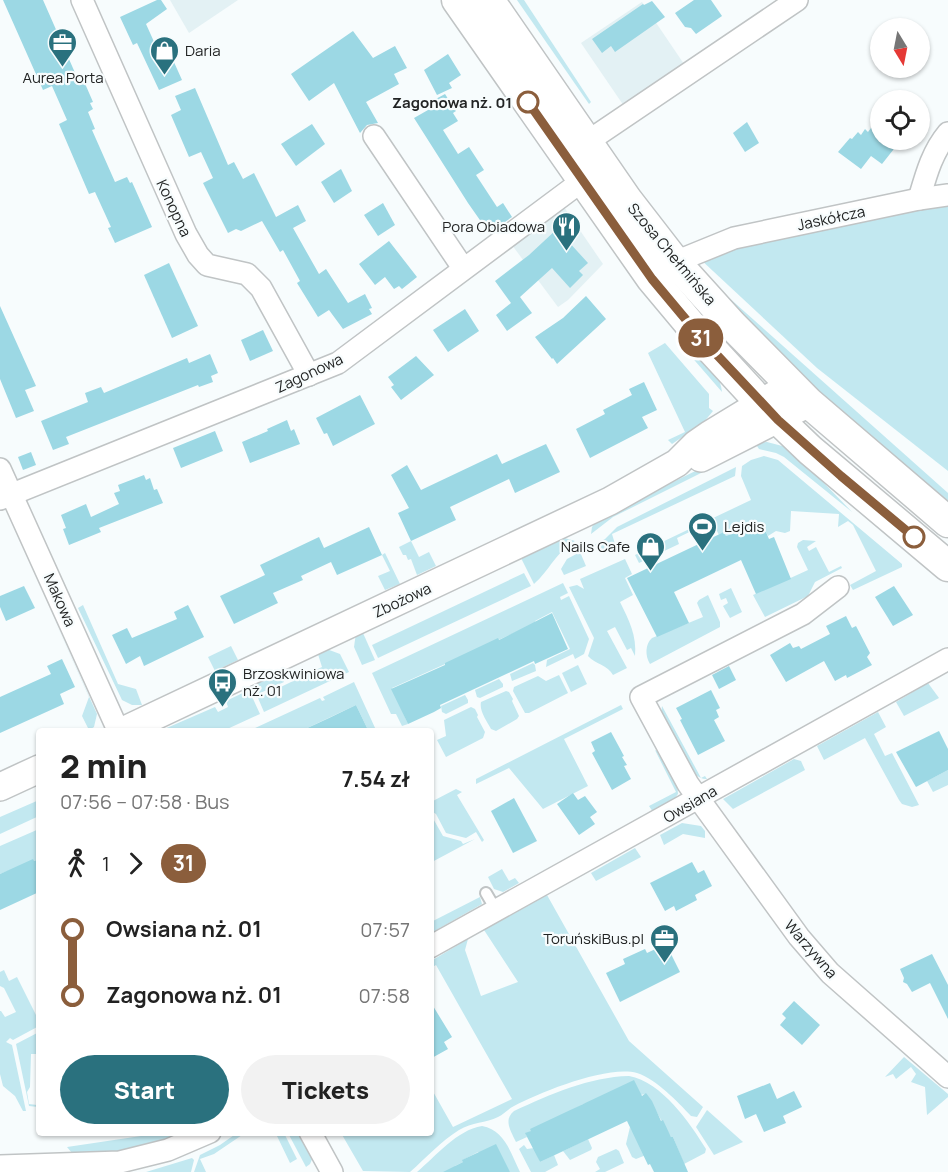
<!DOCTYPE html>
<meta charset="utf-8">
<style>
body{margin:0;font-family:Manrope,sans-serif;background:#f2f2f2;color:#222;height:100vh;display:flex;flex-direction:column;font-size:22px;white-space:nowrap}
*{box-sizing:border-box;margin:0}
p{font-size:20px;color:#767676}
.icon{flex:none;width:33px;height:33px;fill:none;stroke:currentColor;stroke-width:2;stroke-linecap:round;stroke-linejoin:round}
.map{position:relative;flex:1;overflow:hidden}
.side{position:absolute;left:36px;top:728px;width:398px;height:408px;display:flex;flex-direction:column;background:#fff;border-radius:6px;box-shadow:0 2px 4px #0004}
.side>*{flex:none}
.badge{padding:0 12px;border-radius:20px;font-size:21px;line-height:39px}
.needle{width:39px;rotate:170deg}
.fabs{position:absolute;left:870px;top:18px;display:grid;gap:12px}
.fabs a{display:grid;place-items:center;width:60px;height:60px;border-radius:50%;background:#fff;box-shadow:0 2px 4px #0004;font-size:30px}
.map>.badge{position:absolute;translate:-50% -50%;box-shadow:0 0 0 3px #fff}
.legs{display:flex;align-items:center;gap:9px;height:66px;padding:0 24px;font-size:20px}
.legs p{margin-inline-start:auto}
.overview{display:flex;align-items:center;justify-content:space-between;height:102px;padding:0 24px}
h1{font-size:33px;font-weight:800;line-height:45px}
.cta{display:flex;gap:12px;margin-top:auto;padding:12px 24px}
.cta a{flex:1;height:69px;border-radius:36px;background:#2a717e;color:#fff;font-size:24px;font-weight:800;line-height:69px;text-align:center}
.cta a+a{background:#f2f2f2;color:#222}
ul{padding:0 24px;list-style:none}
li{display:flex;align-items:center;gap:21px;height:66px;font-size:22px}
li i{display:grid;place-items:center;width:9px;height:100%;margin:0 8px;background:currentColor}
li i::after{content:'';width:15px;height:15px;margin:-8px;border:4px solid;border-radius:50%;background:#fff}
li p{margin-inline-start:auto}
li:first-child i{background:linear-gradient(#0000 50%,currentColor 0)}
li:last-child i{background:linear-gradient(currentColor 50%,#0000 0)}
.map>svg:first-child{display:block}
.built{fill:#e3f1f4}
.green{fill:#c2e8f0}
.building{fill:#9cd8e4}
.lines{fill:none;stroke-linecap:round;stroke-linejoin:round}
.service-casing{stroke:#c0c4c5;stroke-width:14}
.minor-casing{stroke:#c0c4c5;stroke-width:24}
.tertiary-casing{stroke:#c0c4c5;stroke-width:30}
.secondary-casing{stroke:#c0c4c5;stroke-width:33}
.service{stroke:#fff;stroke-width:10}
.minor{stroke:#fff;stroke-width:21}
.tertiary{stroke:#fff;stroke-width:27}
.secondary{stroke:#fff;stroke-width:30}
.line-1-casing{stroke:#fff;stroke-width:14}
.line-1{stroke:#8b5e3c;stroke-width:9}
.stop-1-dot{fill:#fff;stroke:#8b5e3c;stroke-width:3}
.labels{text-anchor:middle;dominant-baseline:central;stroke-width:4.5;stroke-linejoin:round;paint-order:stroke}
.poi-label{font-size:15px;fill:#222424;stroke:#f7fcfd;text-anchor:start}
.stop-label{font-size:15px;font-weight:bold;fill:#222424;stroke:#f7fcfd;text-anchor:end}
.street-label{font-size:15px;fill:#222424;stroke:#f7fcfd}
</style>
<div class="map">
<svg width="948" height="1172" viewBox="0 0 948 1172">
<rect width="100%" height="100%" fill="#f7fcfd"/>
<g class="built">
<path d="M170 0H238L189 33Z"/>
<path d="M642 2 686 67 626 109 581 43Z"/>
<path d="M564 207 603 264 568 300 558 307 512 245Z"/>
</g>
<g class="green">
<path d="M517 0H524L591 102 589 104Z"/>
<path d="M948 204V471L817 368 699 258 830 224Z"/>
<path d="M699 271 948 493V507L813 393Z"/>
<path d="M681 333C696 350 720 368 722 392L676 339 677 334Z"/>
<path d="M665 343 709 394V408L713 411 703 423 672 444 668 440 685 432 648 353Z"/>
<path d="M767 442 786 447 792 450 852 512 784 457 776 453 759 449 755 443Z"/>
<path d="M740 449 735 456 613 517 591 534 592 527 598 519Z"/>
<path d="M764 456 778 460 902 564V567L853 590 850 585 876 571 853 525 848 521 838 527 839 514 791 511 790 531 785 533 776 531 768 536 766 532C755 531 735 532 726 536L724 533 719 535 711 519 751 500 741 476 742 466 751 460Z"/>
<path d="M736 467 735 476 612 534 615 544C610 553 601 549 594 545L605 539 617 527Z"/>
<path d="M702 523 704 525 677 538 679 544 639 563 635 555Z"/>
<path d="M561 537 575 541C555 553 550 570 534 584L521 558Z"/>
<path d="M803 540 816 541 807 547 809 551 816 547 829 572 841 566 842 568 815 582 808 596 765 617 753 595 808 570 797 547 798 543Z"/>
<path d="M411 541 419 557 429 552 436 566 417 575 411 559 408 560 406 555H403L399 547Z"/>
<path d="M580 552 586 566 564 575 561 569 567 559Z"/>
<path d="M385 553 400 584 385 590 378 576 390 571 382 555Z"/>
<path d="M625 559 632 574 625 578 633 595 620 602C629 620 637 636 635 656L631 648 627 650 615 627 607 631 627 668 613 675C608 665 595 664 588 656L594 638 569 587 577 585 584 589 580 579Z"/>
<path d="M524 573 531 586 378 658 372 645Z"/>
<path d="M563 583 568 593 560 597 561 600 569 596 589 639 584 654 575 659 573 654 546 667 547 660 570 649 552 612 535 621 536 623 392 688 408 724 402 726 396 714H391L372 673Z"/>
<path d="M731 588 742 612 730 618 723 606 728 603 726 598 721 600 719 594Z"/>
<path d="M708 595 720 622V627L650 664C645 656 645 644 652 638L703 617 697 603 699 600Z"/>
<path d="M83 605 118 684 136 689 142 705H132L122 700 78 608Z"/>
<path d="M50 610 97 714 94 727 89 730 82 716 89 697Z"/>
<path d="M356 633H363L375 660 362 665 354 647Z"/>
<path d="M231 646 238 660 215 671 208 657Z"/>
<path d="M324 648 340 654 349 672 264 712 258 698 322 667 317 651Z"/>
<path d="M533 663 535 665 536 671 512 681 510 674Z"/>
<path d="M578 665 587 684 571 692 562 673Z"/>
<path d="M279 672 284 682 256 695 251 682Z"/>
<path d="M559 675 568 693 529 713H525L513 691 514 687 538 676 546 681Z"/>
<path d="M499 679 503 684V687L480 698 477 697 475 690Z"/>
<path d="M354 682 376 730H368L356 705 303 730H251L320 698 322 701 325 700 323 697Z"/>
<path d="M928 683 939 698 904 716 896 702Z"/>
<path d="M249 690 260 714 225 730H162L215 707 218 712 228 707 226 701Z"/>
<path d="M506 691 509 692 513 699 512 701 519 716 517 719 496 731 491 729C487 721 479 711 481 702Z"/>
<path d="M465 695 468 700V703L446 714 442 712 441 706Z"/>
<path d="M621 705 623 709 564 739 588 786 543 809 509 768 476 784V779Z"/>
<path d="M662 706 701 778 705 776 707 779C688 781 669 731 661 715Z"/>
<path d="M471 707 475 709 478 715 477 717 485 732 483 738 446 757 437 740 446 736 444 720Z"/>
<path d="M878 712 886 727 874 734 885 756 892 753 919 805 912 807 902 804 899 800 865 738 824 760 817 746Z"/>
<path d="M655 750C672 758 677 777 678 794L674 799 653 812 649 806 676 792Z"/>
<path d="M794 759 801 761 805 770 733 809 723 799Z"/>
<path d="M948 770V785L933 792 927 781Z"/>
<path d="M456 789 462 792 457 795 484 840 482 842 476 832 466 838 446 833 436 814 431 811V802Z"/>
<path d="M39 800V816L0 834V817Z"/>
<path d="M431 815 443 836 461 841 463 844 475 839 432 862 430 859Z"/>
<path d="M682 823 701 826 705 831V838L683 834 664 845 660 835Z"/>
<path d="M39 829V859L0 874V846Z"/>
<path d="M635 848 641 857 596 881 591 873Z"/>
<path d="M502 869 509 881 515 878 519 883 503 892 494 889 488 877Z"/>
<path d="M547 895 629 1041 703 1107 697 1117 691 1116C678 1102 656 1079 637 1073 607 1065 541 1092 514 1106 508 1109 504 1114 498 1117 486 1123 472 1122 459 1130 441 1141 426 1158 410 1172L363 1171 341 1133 430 1132 431 1088 453 1127 512 1099 436 965 431 968V961L468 939 465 950 481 996 518 982 484 930Z"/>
<path d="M480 897 482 904 431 933V922Z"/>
<path d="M4 970 9 981 17 977 39 1021V1026L13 1040 10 1038 6 1042 12 1045 26 1111H23L15 1096 3 1086 0 1074V1011H1L5 1017 16 1012 4 988 0 986V972Z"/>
<path d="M39 1032V1054H31L30 1087 27 1092 29 1104 37 1105 38 1107 29 1106 16 1044Z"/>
<path d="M904 1057 948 1094V1097L927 1115 925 1087 911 1082 916 1074 911 1067 896 1079 893 1074 885 1077Z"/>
<path d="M629 1076C662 1082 690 1123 706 1149L705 1153 684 1164 673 1137H671L646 1094 583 1104 526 1134 527 1137 516 1142C511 1131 503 1120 514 1111 551 1094 589 1077 629 1076Z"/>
<path d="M707 1110 743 1142 714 1155 696 1127Z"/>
<path d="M482 1126C505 1130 511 1154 520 1172H510L478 1152 463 1160V1162L455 1166 456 1169 450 1172H417C436 1156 457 1130 482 1126Z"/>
<path d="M630 1127 646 1155 636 1159 632 1157 626 1144Z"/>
<path d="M151 1133H190L125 1152 72 1153 67 1147 141 1136Z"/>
<path d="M237 1133H245L214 1154 200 1159 206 1172H194L200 1155 220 1145Z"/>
<path d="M261 1133H284L297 1159 290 1163 277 1136Z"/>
<path d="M288 1133H301L313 1157 310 1164 306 1167Z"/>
<path d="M588 1139 592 1148 591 1150 570 1160 563 1151Z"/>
<path d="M524 1145 527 1149 534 1148 540 1162 554 1155 558 1165 545 1172H531L519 1149Z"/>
<path d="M616 1149 619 1151 624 1163 605 1172H595L600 1169 596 1162 598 1157Z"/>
<path d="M192 1158 194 1160 191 1172H146Z"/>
</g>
<g class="building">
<path d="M3 0H43L76 75 80 80 83 79 93 102 90 103 93 109 88 112 95 129 92 130 115 182 127 177 130 183 132 182 152 227 115 243 108 228 111 227 95 192 89 194 59 124 67 120 52 86 43 90Z"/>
<path d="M157 0H161L167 9 146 24 160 55 169 51 182 80 159 90 137 43 133 45 120 17Z"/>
<path d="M694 0H711L722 16 696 34 691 28 685 27 675 13Z"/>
<path d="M652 1 665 17 615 52 611 46 602 53 592 39 643 4 644 5Z"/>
<path d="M353 31 373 58 395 46 407 68 394 74 399 84 366 102 378 123 367 125 360 133 334 83 309 101 291 74Z"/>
<path d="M448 54 461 75 449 83 452 88 437 95 424 70Z"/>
<path d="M195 88 228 165 234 162 243 179 254 173 276 217 298 205 306 221 293 228 319 274 326 269 348 303 365 294 372 308 369 309 372 314 343 329 329 310 318 317 297 283 300 281 283 250 280 252 262 221 241 231 236 229 228 233 203 183 213 178 201 152 189 157 171 115 181 110 175 96Z"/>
<path d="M445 94 456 111 453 113 458 121 443 130 458 154 469 147 484 170 476 175 497 207 503 203 512 217 489 233 468 203 414 118 435 106 432 101Z"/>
<path d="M880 116V140H901L882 164 871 156 861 169 838 152 850 138 852 139 858 132 861 135 865 129 868 132Z"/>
<path d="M747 122 759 143 745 152 733 133Z"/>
<path d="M312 124 325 144 296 166 281 144Z"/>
<path d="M341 169 352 191 334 203 321 182Z"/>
<path d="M383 203 395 225 378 236 364 215Z"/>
<path d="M557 229 588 263 579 271 583 275 570 288 552 268 520 297 532 313 507 331 496 315 511 303 495 281 529 255Z"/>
<path d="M389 241 417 277 402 289 399 286 394 289 385 277 375 285 359 264Z"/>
<path d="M169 263 198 326 172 338 144 275Z"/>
<path d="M586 296 606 319 557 364 553 358 552 359 535 337 563 318Z"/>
<path d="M0 306 36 386 25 390 34 411 16 418 0 379Z"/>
<path d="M465 309 479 331 448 352 433 330Z"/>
<path d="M263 330 273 351 250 361 241 340Z"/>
<path d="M210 354 218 373 211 376 213 382 199 387 198 385 66 437 69 444 53 450 41 421 88 402 85 393 101 387 104 393 187 358 189 363Z"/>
<path d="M416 356 434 375 401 400 391 387 394 385 388 377Z"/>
<path d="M644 382 657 410 642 417 648 428 590 458 576 429 605 414 603 410 632 395 629 389Z"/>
<path d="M360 395 375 424 333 446 327 433 324 434 316 418Z"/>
<path d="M287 420 291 431 294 429 300 444 250 463 242 442 268 431 267 429Z"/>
<path d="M215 431 223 451 181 468 173 448Z"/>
<path d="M546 444 560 472 515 493 509 479 450 507 456 520 411 541 398 513 409 508 391 475 407 465 421 490 497 454 502 464Z"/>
<path d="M31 452 36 465 23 470 18 457Z"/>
<path d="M144 475 146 480 150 478 154 490 157 489 163 503 99 528 101 532 69 545 63 529 66 528 61 515 86 504 91 517 119 504 114 493 120 491 118 485Z"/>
<path d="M369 527 382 555 337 575 331 562 301 576 303 580 273 593 278 603 234 624 220 596 265 575 260 565 319 537 324 548Z"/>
<path d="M742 530 766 532 769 539 774 537 791 579 756 594 741 560 674 592 689 623 657 637 627 578 724 532 726 536Z"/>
<path d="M24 586 35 608 6 621 0 607V596Z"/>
<path d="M894 586 913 615 893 626 875 597Z"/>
<path d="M188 605 204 637 144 666 140 656 126 664 112 635 127 628 132 638 177 619 174 612Z"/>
<path d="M552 613 568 649 535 664 534 661 440 705 441 708 434 712 408 724 391 689 445 665V663L498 638 499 640Z"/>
<path d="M846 616 852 628 856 626 870 653 867 657 872 665 847 678 846 675 835 681 824 661 786 682 770 655 790 643 793 648 799 646 801 649 830 634 826 626Z"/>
<path d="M62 659 75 687 60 694 64 704 0 733V697L51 674 47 666Z"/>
<path d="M729 666 736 680 719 689 712 675Z"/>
<path d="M711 690 720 708 716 710 719 717 714 720 725 741 698 755 680 720 682 719 676 708Z"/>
<path d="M356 705 368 730H303L329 718Z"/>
<path d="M939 731 948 749V770L916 787 896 752Z"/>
<path d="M611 732 624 756 622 757 627 765 624 766 631 779 612 790 592 753 595 751 591 742Z"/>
<path d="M573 793 578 800 585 796 597 812 590 817 595 824 579 835 557 804Z"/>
<path d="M514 798 537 841 513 853 491 811Z"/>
<path d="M33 859 34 861 39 859V892L0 910V874Z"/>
<path d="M692 862 698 873 704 870 712 886 695 895 697 900 676 911 674 906 665 911 650 883Z"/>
<path d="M666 944 680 972 620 1002 606 973 625 964 623 959 645 949 647 953Z"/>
<path d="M932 954 948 985V1019L930 983 912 992 907 984 903 982 904 978 900 969Z"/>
<path d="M430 1001 452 1037 444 1042 448 1049 430 1059Z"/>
<path d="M794 1001 820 1025 802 1045 780 1025 786 1018 782 1014Z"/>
<path d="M634 1080 642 1096 646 1093 652 1101 661 1121 663 1120 671 1137H673L688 1172H654L650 1164 648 1165 627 1121 540 1162 525 1133 531 1131 530 1129Z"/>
<path d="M770 1083 777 1099 794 1091 802 1107 783 1116 786 1123 764 1132 756 1114 745 1119 737 1096Z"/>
<path d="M496 1144 510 1172H443L463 1162 462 1160Z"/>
</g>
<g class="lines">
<defs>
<path id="service" d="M486 893 496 910"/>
<g id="minor">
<path d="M82 0 186 234 198 255 207 265 247 274 261 288 309 375"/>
<path d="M374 136 463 268"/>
<path d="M587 142 797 0"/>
<path d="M919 199C926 175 932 152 948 133"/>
<path d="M675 262 734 238 919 199 948 195"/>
<path d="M0 469 118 730"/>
<path d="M0 499 338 363 582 181"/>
<path d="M838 587 803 614 641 697 688 784 799 937 830 973 948 1077"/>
<path d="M430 947 948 659"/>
<path d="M310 1132 332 1172"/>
<path d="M0 1166 120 1162 168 1150 210 1132"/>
</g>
<g id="tertiary">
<path d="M701 458 809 403"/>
<path d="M125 730 610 501 677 463 696 444 709 435 791 385"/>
<path d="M0 787 39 769"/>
</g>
<g id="secondary">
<path d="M457 0 652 279 703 340 761 403 810 450 948 566"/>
<path d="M489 0 627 200 675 262 732 325 809 403 948 522"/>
</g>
</defs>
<use href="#service" class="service-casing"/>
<use href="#minor" class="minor-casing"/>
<use href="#tertiary" class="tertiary-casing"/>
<use href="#secondary" class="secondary-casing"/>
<use href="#service" class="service"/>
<use href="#minor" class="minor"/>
<use href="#tertiary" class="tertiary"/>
<use href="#secondary" class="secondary"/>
</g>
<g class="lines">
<defs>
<path id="line-1" d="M528 102 652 279 703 340 778 420 841 476 914 537"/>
</defs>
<use href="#line-1" class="line-1-casing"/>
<use href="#line-1" class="line-1"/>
</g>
<defs>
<symbol id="office-pin" viewBox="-11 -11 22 30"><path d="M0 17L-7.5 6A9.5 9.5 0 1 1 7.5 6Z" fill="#2a717e" stroke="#f7fcfd"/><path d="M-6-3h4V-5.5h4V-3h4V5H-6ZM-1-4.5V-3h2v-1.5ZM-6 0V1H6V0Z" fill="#fff"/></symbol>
<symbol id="shop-pin" viewBox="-11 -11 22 30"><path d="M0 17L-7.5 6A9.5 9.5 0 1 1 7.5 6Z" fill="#2a717e" stroke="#f7fcfd"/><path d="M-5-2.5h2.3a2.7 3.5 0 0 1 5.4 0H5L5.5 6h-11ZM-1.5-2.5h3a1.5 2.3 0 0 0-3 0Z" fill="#fff"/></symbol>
<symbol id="restaurant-pin" viewBox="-11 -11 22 30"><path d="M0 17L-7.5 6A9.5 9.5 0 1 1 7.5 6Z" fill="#2a717e" stroke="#f7fcfd"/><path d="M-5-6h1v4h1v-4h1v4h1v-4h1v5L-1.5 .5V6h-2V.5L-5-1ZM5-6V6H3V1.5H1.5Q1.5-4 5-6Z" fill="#fff"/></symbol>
<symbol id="stadium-pin" viewBox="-11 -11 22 30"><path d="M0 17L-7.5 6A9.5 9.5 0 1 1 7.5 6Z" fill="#2a717e" stroke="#f7fcfd"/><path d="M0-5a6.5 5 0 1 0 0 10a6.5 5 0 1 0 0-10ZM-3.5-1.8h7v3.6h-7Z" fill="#fff"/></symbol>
<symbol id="bus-pin" viewBox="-11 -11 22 30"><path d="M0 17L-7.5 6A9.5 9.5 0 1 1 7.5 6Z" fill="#2a717e" stroke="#f7fcfd"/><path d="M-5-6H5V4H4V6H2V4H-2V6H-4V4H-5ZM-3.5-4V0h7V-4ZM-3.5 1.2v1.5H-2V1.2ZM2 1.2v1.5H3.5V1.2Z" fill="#fff"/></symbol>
</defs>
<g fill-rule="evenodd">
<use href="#office-pin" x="46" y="26" width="33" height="45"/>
<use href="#shop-pin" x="148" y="34" width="33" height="45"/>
<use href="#restaurant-pin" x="550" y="210" width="33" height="45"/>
<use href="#stadium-pin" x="686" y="510" width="33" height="45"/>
<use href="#shop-pin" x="634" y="530" width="33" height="45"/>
<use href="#bus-pin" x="206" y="666" width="33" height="45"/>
<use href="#office-pin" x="648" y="922" width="33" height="45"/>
</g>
<g class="stop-1-dot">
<circle cx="528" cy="102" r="10"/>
<circle cx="914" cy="537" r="10"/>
</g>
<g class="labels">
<g class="poi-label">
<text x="185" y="50">Daria</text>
<text x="63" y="77" text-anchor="middle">Aurea Porta</text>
<text x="545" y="226" text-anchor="end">Pora Obiadowa</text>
<text x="724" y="526">Lejdis</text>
<text x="630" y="546" text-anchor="end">Nails Cafe</text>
<text x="243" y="673">Brzoskwiniowa<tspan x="243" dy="17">nż. 01</tspan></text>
<text x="644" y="938" text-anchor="end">ToruńskiBus.pl</text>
</g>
<g class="stop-label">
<text x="512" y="102">Zagonowa nż. 01</text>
</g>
<g class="street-label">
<text transform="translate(174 208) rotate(65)">Konopna</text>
<text transform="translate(831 218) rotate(-12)">Jaskółcza</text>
<text transform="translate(672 254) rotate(50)">Szosa Chełmińska</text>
<text transform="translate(309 373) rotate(-25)">Zagonowa</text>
<text transform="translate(60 600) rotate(66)">Makowa</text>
<text transform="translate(402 600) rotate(-25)">Zbożowa</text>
<text transform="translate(690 804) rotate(-30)">Owsiana</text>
<text transform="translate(811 949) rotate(49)">Warzywna</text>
</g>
</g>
</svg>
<div class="fabs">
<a><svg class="needle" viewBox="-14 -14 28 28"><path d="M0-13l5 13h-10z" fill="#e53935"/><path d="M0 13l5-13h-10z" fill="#767676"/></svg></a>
<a><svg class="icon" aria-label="locate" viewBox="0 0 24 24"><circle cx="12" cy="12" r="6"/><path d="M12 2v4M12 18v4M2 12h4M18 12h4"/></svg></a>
</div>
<b class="badge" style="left:701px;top:338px;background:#8b5e3c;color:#fff">31</b>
<section class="side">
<div class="overview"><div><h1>2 min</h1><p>07:56 – 07:58 · Bus</p></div><b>7.54 zł</b></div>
<div class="legs"><svg class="icon" aria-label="walk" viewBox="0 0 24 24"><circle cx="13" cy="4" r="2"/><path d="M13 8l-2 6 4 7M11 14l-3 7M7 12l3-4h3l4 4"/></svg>1<svg class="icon" aria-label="forward" viewBox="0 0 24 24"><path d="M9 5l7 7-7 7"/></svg><b class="badge" style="background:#8b5e3c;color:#fff">31</b></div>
<ul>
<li><i style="color:#8b5e3c"></i><b>Owsiana nż. 01</b><p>07:57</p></li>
<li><i style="color:#8b5e3c"></i><b>Zagonowa nż. 01</b><p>07:58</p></li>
</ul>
<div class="cta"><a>Start</a><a>Tickets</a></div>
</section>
</div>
